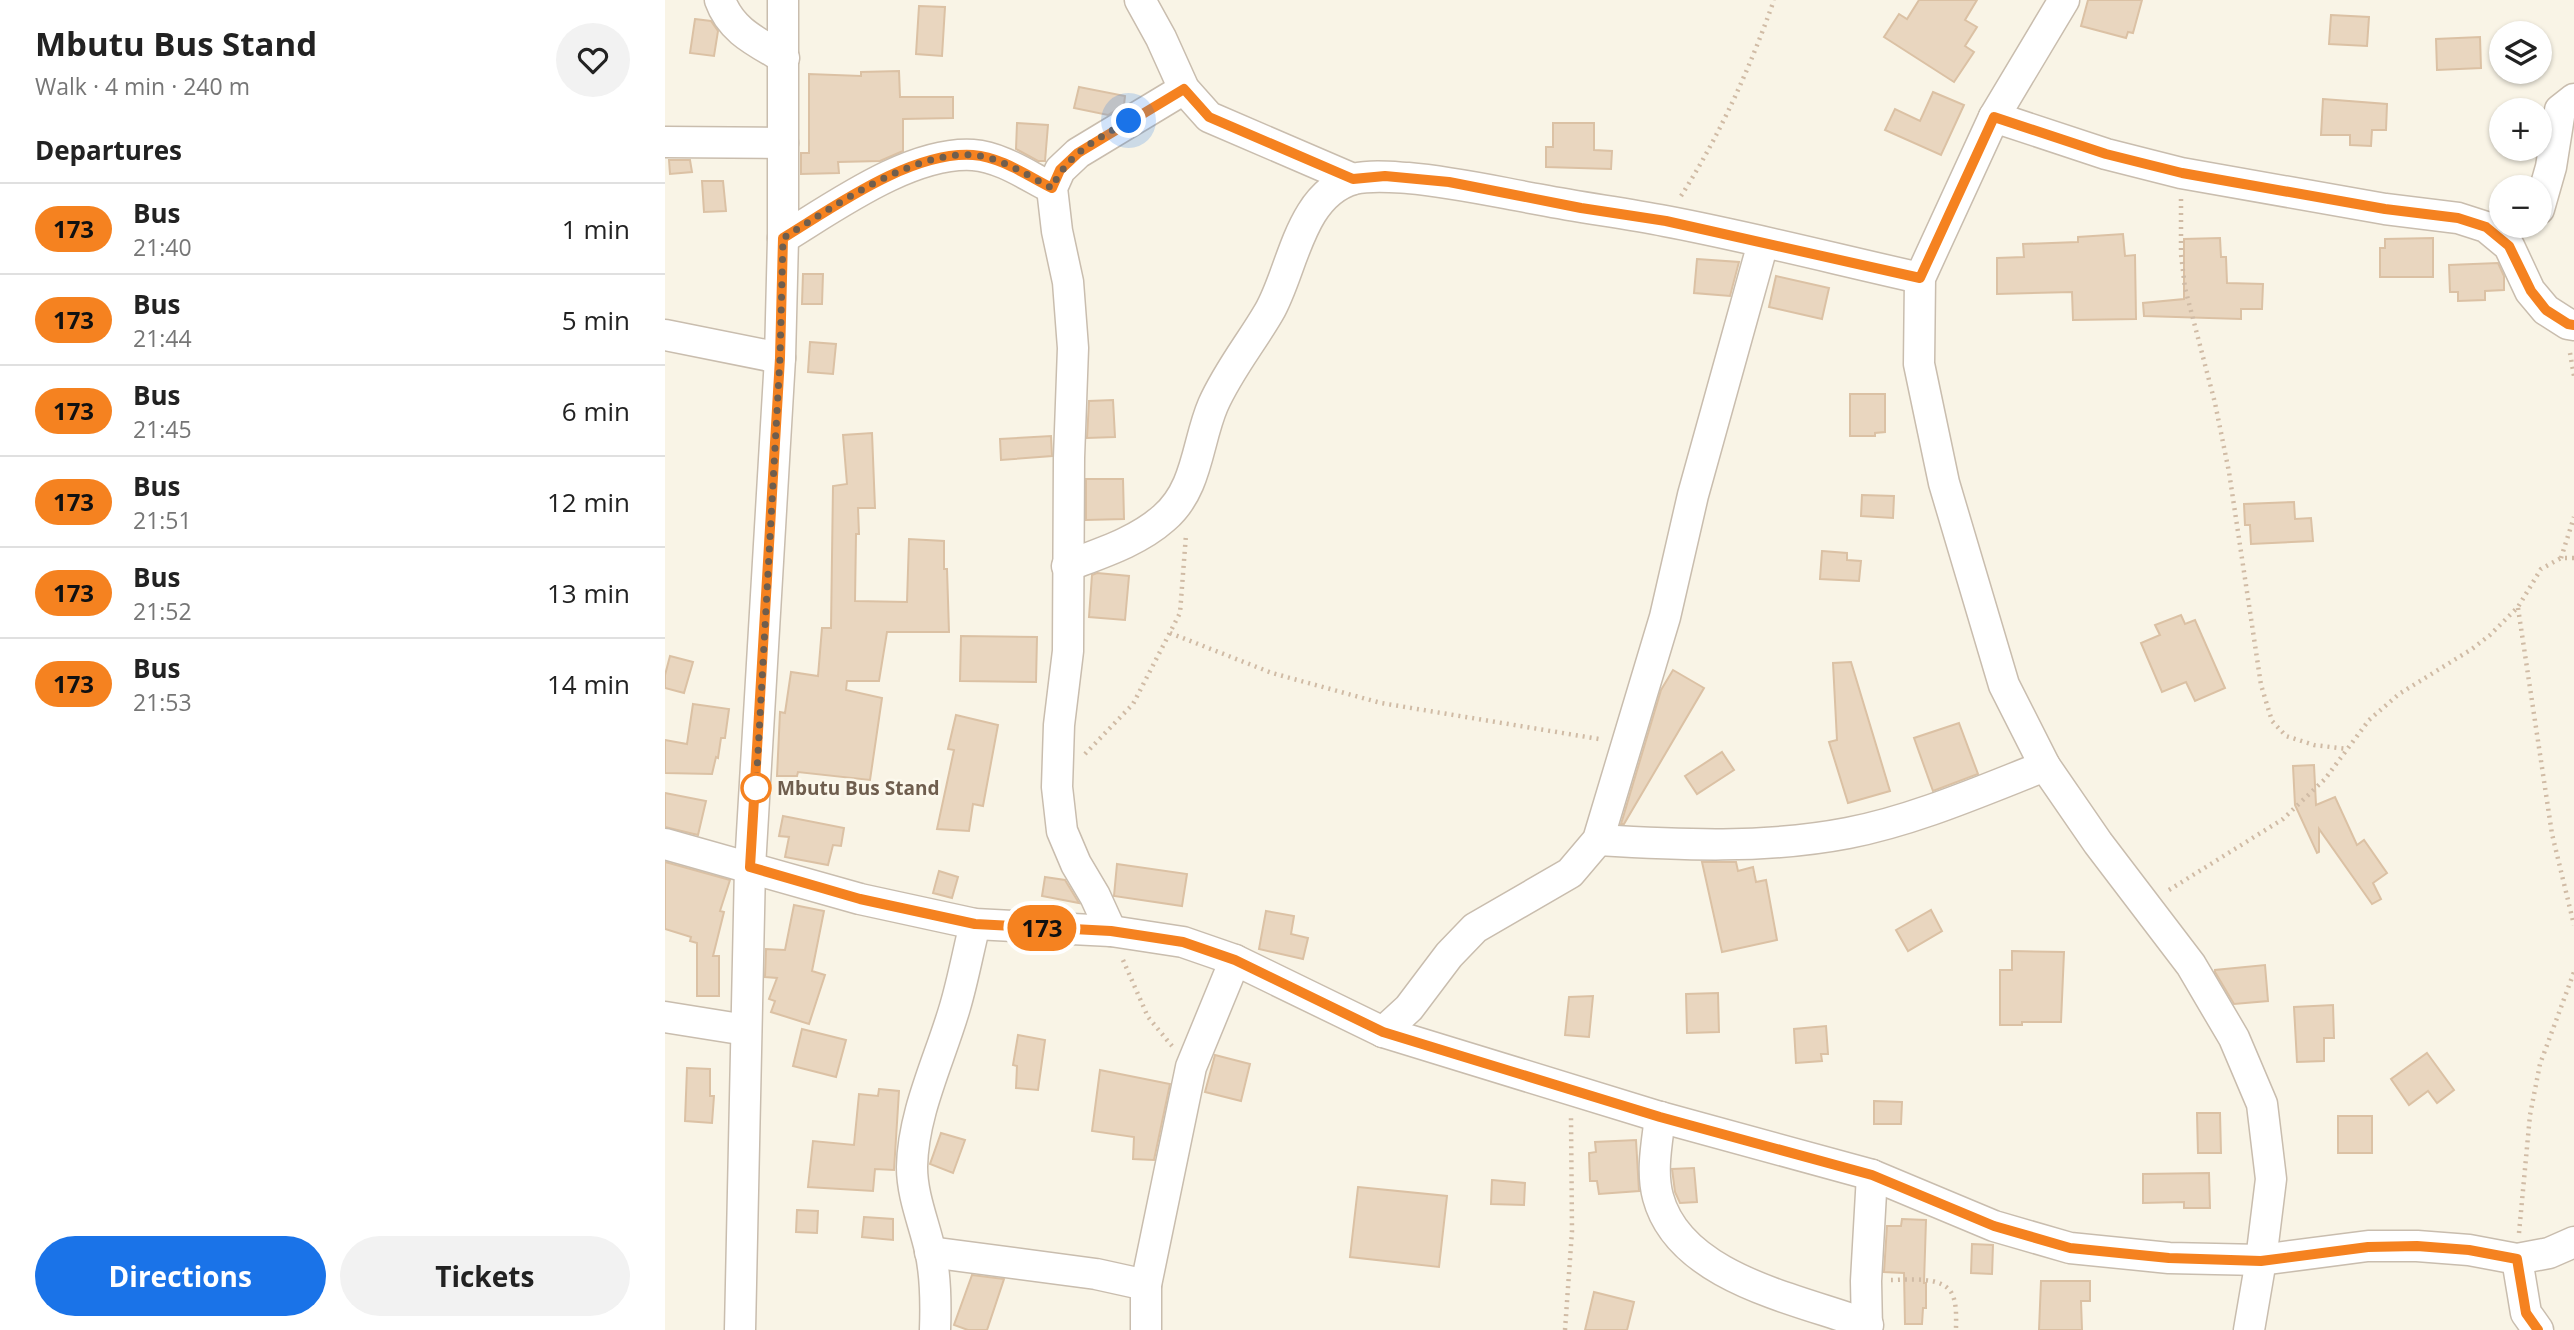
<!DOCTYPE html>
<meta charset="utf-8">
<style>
body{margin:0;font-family:"Open Sans",sans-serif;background:#f2f2f2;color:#222;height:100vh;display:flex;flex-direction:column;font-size:26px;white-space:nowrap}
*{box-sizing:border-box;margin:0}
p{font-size:23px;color:#767676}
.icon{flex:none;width:38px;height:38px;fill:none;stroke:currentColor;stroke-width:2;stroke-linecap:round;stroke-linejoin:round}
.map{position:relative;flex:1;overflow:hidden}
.side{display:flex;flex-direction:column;background:#fff;width:665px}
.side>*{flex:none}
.badge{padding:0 14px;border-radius:23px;font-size:24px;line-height:46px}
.controls{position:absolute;left:1824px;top:21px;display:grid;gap:14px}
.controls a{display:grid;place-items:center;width:63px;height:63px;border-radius:50%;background:#fff;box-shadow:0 2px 5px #0004;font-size:35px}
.you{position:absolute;width:35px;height:35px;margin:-18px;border:5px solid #fff;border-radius:50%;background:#1a73e8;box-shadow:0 0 0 10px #1a73e833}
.map>.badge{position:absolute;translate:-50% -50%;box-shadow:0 0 0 4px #fff}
h2{padding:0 35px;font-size:26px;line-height:63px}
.round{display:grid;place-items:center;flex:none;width:74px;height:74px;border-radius:37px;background:#f2f2f2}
.summary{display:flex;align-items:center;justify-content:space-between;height:119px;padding:0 35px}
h1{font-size:33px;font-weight:700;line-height:52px}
.action{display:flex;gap:14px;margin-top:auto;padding:14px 35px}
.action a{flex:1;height:80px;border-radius:42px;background:#1a73e8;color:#fff;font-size:28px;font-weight:700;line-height:80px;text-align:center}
.action a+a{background:#f2f2f2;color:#222}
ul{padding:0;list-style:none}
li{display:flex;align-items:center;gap:21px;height:91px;padding:0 35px;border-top:2px solid #e0e0e0}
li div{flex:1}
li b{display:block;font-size:26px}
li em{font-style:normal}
li .badge{min-width:77px;font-weight:700;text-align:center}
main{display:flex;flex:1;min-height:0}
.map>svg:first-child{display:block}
.building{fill:#e9d6bf;stroke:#dbc1a4;stroke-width:2}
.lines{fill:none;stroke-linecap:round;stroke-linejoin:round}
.minor-casing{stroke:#c9bdae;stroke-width:33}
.path{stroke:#d0bba5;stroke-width:4.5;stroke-dasharray:2 5;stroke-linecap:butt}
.minor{stroke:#fff;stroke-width:30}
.line-casing{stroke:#fff;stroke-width:16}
.line{stroke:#f58220;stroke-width:10}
.walk{stroke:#6f5e4e;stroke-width:7;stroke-dasharray:0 12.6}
.stop-dot{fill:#fff;stroke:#f58220;stroke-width:3.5}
.labels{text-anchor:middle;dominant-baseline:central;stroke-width:5;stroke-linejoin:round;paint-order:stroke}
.stop-label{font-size:19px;font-weight:bold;fill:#6f5e4e;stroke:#fcf8ec;text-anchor:start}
</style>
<main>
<section class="side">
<div class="summary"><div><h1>Mbutu Bus Stand</h1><p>Walk · 4 min · 240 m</p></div><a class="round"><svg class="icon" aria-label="heart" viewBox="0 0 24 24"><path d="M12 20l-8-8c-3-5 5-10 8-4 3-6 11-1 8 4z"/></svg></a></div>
<h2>Departures</h2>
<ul>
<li><span class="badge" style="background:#f58220;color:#111">173</span><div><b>Bus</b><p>21:40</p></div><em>1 min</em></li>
<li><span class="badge" style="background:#f58220;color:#111">173</span><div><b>Bus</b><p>21:44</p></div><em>5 min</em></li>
<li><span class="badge" style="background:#f58220;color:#111">173</span><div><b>Bus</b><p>21:45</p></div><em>6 min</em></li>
<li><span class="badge" style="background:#f58220;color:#111">173</span><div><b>Bus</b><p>21:51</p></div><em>12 min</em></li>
<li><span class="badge" style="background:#f58220;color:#111">173</span><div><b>Bus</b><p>21:52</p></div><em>13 min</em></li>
<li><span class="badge" style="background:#f58220;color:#111">173</span><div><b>Bus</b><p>21:53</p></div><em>14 min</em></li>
</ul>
<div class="action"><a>Directions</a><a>Tickets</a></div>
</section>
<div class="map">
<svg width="1909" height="1330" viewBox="0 0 1909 1330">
<rect width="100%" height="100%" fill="#f9f4e6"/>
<g class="building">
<path d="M1254 0H1312L1300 20 1312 27 1300 46 1309 52 1289 82 1219 37 1234 14 1242 19Z"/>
<path d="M1423 0H1477L1468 33 1463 32 1461 38 1416 26Z"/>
<path d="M254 6 280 7 277 56 251 54Z"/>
<path d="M1666 15 1704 17 1702 46 1664 44Z"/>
<path d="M30 19 46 21 53 31 49 56 25 53Z"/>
<path d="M1815 37 1816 68 1772 70 1771 39Z"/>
<path d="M234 71 235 97H288V118L238 119V151L215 161 173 162 174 173 136 174V153H144V74L196 76V72Z"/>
<path d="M414 87 460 96 459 105 443 115 409 108Z"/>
<path d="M1268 92 1299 105 1276 155 1220 130 1230 109 1255 121Z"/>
<path d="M1658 99 1722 104 1721 130H1707L1706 146 1685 145V135H1656Z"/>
<path d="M352 123 383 125 380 161H373L351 149Z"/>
<path d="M888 123H929V150L947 151 946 169 881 167V147H888Z"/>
<path d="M4 160H25L27 172 5 174Z"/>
<path d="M37 181H58L61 211 39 212Z"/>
<path d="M1458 234 1460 256 1470 255 1471 319 1408 320 1407 292 1332 294V258L1359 257 1358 244 1413 242V237Z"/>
<path d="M1555 238 1556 257H1561L1562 283 1598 284 1597 309H1576V319L1479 316 1478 303 1519 299V239Z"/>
<path d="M1768 238V277H1715V248H1720V239Z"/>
<path d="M1032 259 1074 262 1065 296 1029 293Z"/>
<path d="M1833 263 1839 276V290L1820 291V300L1793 301V292H1785L1784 265Z"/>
<path d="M138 274H158L157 304H137Z"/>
<path d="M1111 276 1164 288 1157 319 1104 307Z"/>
<path d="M145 342 171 344 168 374 143 372Z"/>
<path d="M1185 394H1220V432L1210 433V436H1185Z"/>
<path d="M448 400 450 437 422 438 424 401Z"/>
<path d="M207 433 210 508H193L194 534H191L190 601 242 602 244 539 279 541V569H282L284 632H222L214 681H182L181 690 217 698 205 780 133 772 132 776H112L115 712 120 713 126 672 153 676 157 628H166L168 486 182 484 178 435Z"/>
<path d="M386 436 387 456 336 460 335 439Z"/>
<path d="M421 479H458L459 519 421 520Z"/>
<path d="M1197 495 1229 496 1228 518 1196 516Z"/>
<path d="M1629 502 1630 519 1646 518 1648 541 1586 544 1585 525H1580L1579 504Z"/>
<path d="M1157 551 1182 553V560L1196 561 1194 581 1155 579Z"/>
<path d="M432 573 464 576 460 620 424 617 427 575Z"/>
<path d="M1516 615 1520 624 1530 620 1560 688 1530 701 1521 682 1497 692 1476 643 1495 635 1490 625Z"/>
<path d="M296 636 372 637 371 682 295 681Z"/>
<path d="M5 656 28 662 19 693 0 688V675Z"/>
<path d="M1186 662 1225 791 1183 803 1164 742 1172 740 1168 663Z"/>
<path d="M1008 670 1039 688 959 824H956L996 690Z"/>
<path d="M28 704 64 709 60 738H56L53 758 51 757 47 774 0 773V740L22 744Z"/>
<path d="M291 715 333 725 318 806 308 804 304 831 272 829 289 750 283 749Z"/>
<path d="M1294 723 1313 774 1268 791 1249 738Z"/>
<path d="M1057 752 1069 770 1032 794 1020 776Z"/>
<path d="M1649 765 1651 805 1670 797 1692 845 1699 840 1722 873 1708 883 1716 899 1707 904 1654 829V852L1652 853 1630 805 1628 766Z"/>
<path d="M0 793 41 801 33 835 0 827Z"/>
<path d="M118 816 179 828 176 846 168 845 163 865 120 857 124 837 114 836Z"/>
<path d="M0 862 65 880 55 911 59 912 48 956H54V996H32V943L25 941 26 937 0 929Z"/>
<path d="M1037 862H1071L1073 871 1088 867 1091 882 1101 880 1112 940 1057 952Z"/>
<path d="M452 864 522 874 517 906 449 896Z"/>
<path d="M274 871 293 877 287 898 268 893Z"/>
<path d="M380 877 400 880 414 903 377 896Z"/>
<path d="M129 905 159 911 147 971 160 975 144 1024 106 1012 110 1001 104 999 112 978 100 977 101 949 120 950Z"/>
<path d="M1266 910 1277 931 1243 951 1231 930Z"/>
<path d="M601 911 629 916 626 934 643 938 638 959 594 949Z"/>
<path d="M1347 951 1399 952 1396 1022H1357V1025H1335V970H1347Z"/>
<path d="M1600 965 1603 1001 1569 1004 1550 972V970Z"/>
<path d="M1053 993 1054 1032 1022 1033 1021 994Z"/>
<path d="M928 996 924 1037 900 1035 904 997Z"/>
<path d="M1668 1005 1669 1038H1659V1061L1632 1062 1629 1007Z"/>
<path d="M1161 1026 1163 1054H1156L1157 1061 1131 1063 1129 1029Z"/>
<path d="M137 1029 181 1040 171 1077 128 1066Z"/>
<path d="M353 1035 380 1040 373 1090 351 1088 352 1066 348 1065Z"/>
<path d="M1762 1053 1789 1090 1772 1103 1763 1091 1744 1105 1726 1079Z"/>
<path d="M550 1055 585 1064 576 1101 540 1092Z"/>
<path d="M22 1068 45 1069V1096H49L47 1123 20 1121Z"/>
<path d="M435 1070 505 1084 489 1160 468 1159 469 1137 427 1131Z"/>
<path d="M214 1089 234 1091 229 1170 210 1169 208 1191 143 1187 148 1141 189 1145 194 1094 213 1096Z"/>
<path d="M1209 1101 1237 1102 1236 1124H1209Z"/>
<path d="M1532 1113H1555L1556 1153H1533Z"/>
<rect x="1673" y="1116" width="34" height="37"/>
<path d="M276 1133 300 1140 288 1173 265 1164Z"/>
<path d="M971 1140 974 1191 934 1194 932 1181H925L924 1153 931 1152 930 1142Z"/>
<path d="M1029 1168 1032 1202 1015 1203 1010 1192 1007 1169Z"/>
<path d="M1544 1173 1545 1208H1519V1202L1478 1203V1174Z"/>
<path d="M827 1180 860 1183 859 1205 826 1204Z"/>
<path d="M693 1187 782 1196 774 1267 685 1257Z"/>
<path d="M132 1210 153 1211 152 1233 131 1232Z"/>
<path d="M199 1217 228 1219V1240L197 1237Z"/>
<path d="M1237 1219 1261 1220 1259 1283H1261V1308H1258L1257 1324H1240L1239 1273 1219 1272 1222 1226H1236Z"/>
<path d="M1307 1244 1328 1245 1327 1274 1306 1273Z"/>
<path d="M307 1275 339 1279 322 1330H303L289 1325Z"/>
<path d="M1376 1281H1425V1301H1416L1417 1330H1374Z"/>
<path d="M929 1292 969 1302 962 1330H920Z"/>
</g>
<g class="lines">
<defs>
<g id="minor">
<path d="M55 0C66 31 92 42 119 58"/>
<path d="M475 0 496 38 519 89 544 117 688 179"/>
<path d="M1399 0 1329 117 1255 278 1254 364 1279 483 1339 685 1380 766 1433 843 1526 965 1569 1038 1597 1104 1606 1179 1596 1260 1584 1330"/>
<path d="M1329 117 1441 154 1516 173 1720 209 1793 218 1821 227 1844 246 1865 291 1881 310 1903 324 1909 325"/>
<path d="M0 142 118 143"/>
<path d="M1874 209 1886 167 1895 110 1909 99"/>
<path d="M118 238C169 207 246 151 308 155 336 157 363 176 387 188"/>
<path d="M0 335 115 358"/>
<path d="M402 566C436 553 472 542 499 518 533 489 532 442 548 405 563 371 586 343 604 312 628 271 634 194 689 179 706 175 726 177 743 178 789 182 832 192 877 200 918 208 959 213 1000 221 1085 237 1170 259 1255 278"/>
<path d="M933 840C1016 845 1100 849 1183 833 1250 820 1316 791 1380 766"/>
<path d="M0 844 195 899 310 924 446 931 518 942 570 960 718 1032 995 1117 1207 1175 1329 1226 1405 1248 1504 1258 1596 1260 1703 1246H1752L1804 1250 1852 1259 1884 1253 1909 1242"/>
<path d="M446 931 430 896 411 864 397 831 392 787 394 725 403 651 404 458 408 348 403 282 392 231 387 188 395 170 413 153 519 89"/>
<path d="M0 1017 81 1030"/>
<path d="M718 1032 744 1008 784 955 810 928 905 873 933 840 1000 617 1028 495 1098 243"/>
<path d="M995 1117C992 1143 986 1171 993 1197 1015 1279 1134 1299 1203 1325"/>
<path d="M265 1252 431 1274 481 1285"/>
<path d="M1852 1259 1861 1313 1873 1330"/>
<path d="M75 1330 85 867 115 358 118 238V0"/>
<path d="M270 1330C271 1304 271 1276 265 1250 259 1223 247 1196 247 1167 248 1112 275 1059 290 1007 298 980 303 952 310 924"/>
<path d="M481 1330V1285L526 1067 570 960"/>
<path d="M1202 1330 1201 1281 1207 1175"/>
</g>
</defs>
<use href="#minor" class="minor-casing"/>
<g class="path">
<path d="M1016 196C1055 135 1085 68 1109 0"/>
<path d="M1516 199V254L1520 288 1550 403 1564 472 1596 685 1607 721 1621 736 1649 745 1682 749"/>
<path d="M1905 353 1909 376"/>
<path d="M1896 558 1909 517"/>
<path d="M1853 608 1887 834 1909 925"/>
<path d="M505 633 607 673 716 703 934 739"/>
<path d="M420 754 468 704 515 613 521 535"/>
<path d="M1504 890 1618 819 1660 779 1704 720 1734 694 1807 649 1825 635 1853 607 1876 569 1896 558H1909"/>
<path d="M458 960 483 1017 507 1046"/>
<path d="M1854 1233 1865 1115 1875 1064 1909 972"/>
<path d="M1226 1280C1244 1280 1280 1275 1288 1296 1292 1306 1291 1320 1291 1330"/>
<path d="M900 1330 907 1231 906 1118"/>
</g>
<use href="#minor" class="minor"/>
</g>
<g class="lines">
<defs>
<path id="line" d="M1873 1330 1861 1313 1852 1259 1804 1250 1752 1246 1703 1247 1596 1261 1504 1258 1405 1248 1329 1226 1207 1175 995 1117 718 1032 570 960 518 942 446 931 310 924 195 899 85 867 115 358 118 238C169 207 246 151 308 155 336 157 363 176 387 188L395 170 413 153 519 89 544 117 688 179 720 176 784 182 916 208 1001 221 1255 278 1329 117 1441 154 1517 173 1720 209 1793 218 1821 227 1844 246 1866 291 1881 310 1903 324 1909 325"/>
</defs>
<use href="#line" class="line-casing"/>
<use href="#line" class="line"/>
<path class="walk" d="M91 788 115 358 118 238C169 207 246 151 308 155 336 157 363 176 387 188 401 155 433 138 464 121"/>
</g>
<circle class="stop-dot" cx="91" cy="788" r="14"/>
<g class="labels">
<g class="stop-label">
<text x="112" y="788">Mbutu Bus Stand</text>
</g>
</g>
</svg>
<div class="controls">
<a><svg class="icon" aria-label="layers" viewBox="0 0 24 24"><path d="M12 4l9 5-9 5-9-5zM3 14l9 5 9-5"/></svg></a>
<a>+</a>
<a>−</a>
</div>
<div class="you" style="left:464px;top:121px"></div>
<b class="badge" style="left:377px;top:928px;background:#f58220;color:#111">173</b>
</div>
</main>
